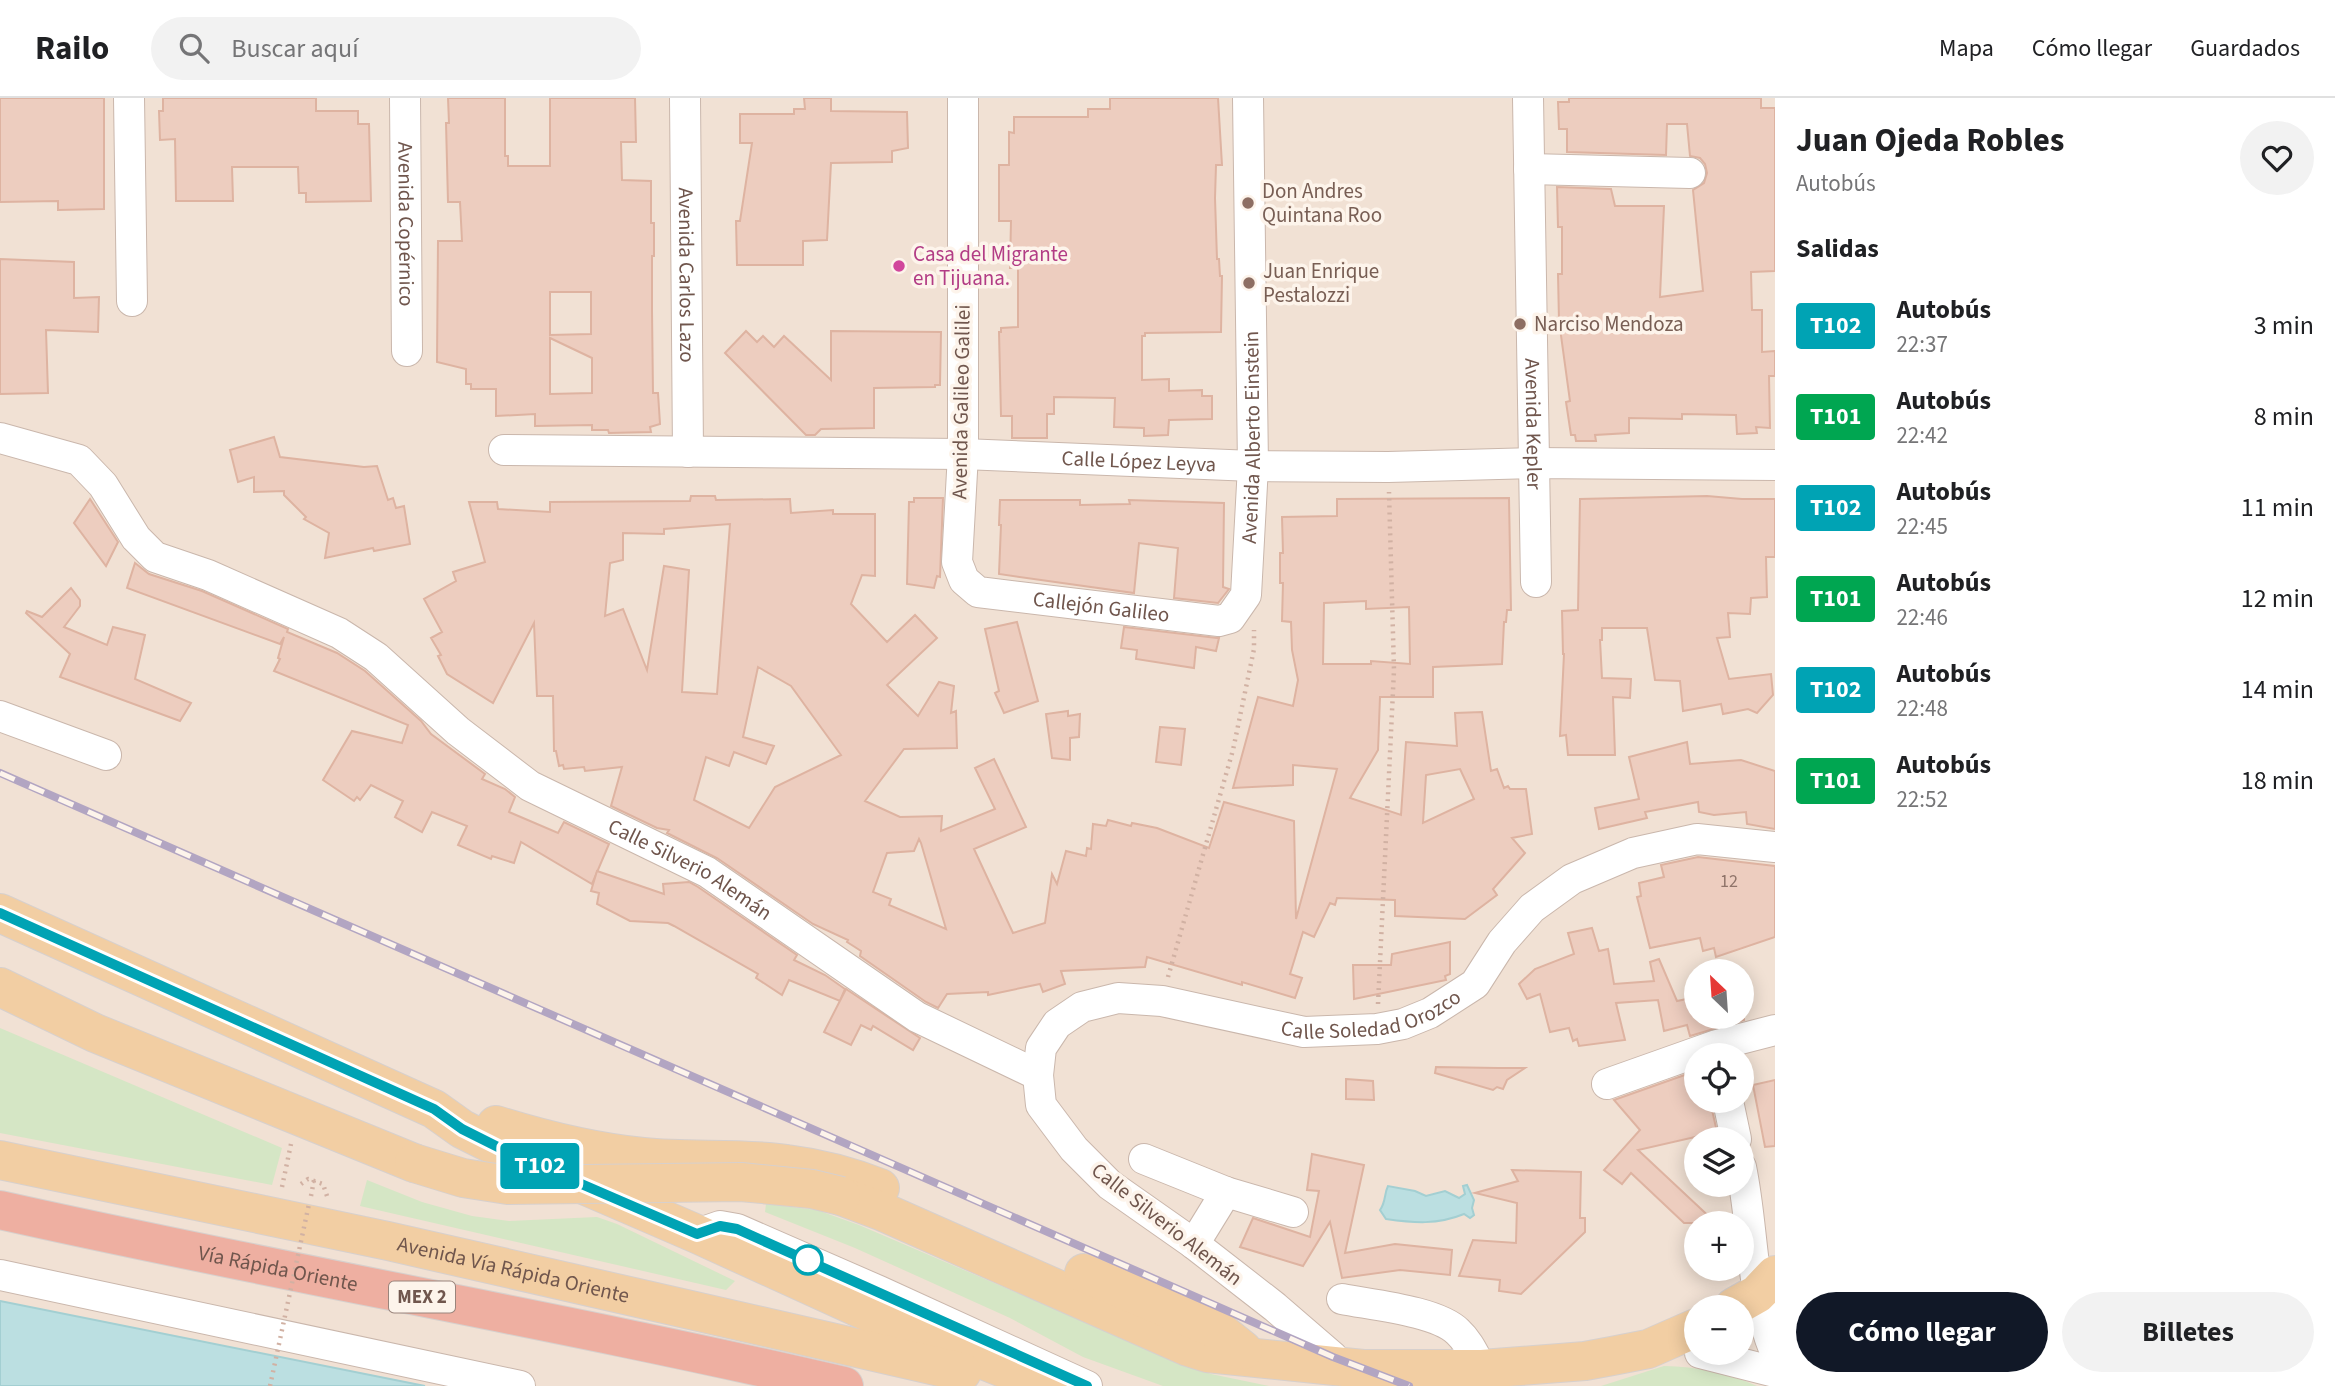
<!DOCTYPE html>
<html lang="es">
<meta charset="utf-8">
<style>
body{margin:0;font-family:"Source Sans 3",sans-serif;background:#f2f2f2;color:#202124;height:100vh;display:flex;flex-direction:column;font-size:26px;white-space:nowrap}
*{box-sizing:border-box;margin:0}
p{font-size:23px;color:#757577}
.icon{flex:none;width:38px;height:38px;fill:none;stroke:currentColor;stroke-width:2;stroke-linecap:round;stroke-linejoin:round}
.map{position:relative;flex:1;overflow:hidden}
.side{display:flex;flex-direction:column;background:#fff;width:560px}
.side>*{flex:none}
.badge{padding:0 14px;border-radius:5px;font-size:24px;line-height:46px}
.needle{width:46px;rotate:335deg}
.controls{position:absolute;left:1684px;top:861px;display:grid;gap:14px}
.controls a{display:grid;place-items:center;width:70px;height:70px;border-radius:50%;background:#fff;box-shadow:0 4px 18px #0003;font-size:35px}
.map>.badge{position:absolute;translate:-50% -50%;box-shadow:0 0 0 4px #fff}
h2{padding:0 21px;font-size:26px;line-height:63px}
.round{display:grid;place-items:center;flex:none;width:74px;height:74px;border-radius:37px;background:#f2f2f2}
.headline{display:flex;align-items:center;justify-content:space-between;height:119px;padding:0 21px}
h1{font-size:33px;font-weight:700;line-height:52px}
.action{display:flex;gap:14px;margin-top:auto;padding:14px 21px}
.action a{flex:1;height:80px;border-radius:42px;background:#111827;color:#fff;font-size:28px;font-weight:700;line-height:80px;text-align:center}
.action a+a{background:#f2f2f2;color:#202124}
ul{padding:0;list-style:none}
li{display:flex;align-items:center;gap:21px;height:91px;padding:0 21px}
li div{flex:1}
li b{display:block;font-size:26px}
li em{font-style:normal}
li .badge{min-width:77px;font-weight:700;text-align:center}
header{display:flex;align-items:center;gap:42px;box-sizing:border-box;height:98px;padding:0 35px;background:#fff;border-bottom:2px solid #e0e0e0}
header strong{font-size:33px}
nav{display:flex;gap:38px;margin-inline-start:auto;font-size:24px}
.search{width:490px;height:63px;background:#f2f2f2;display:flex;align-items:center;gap:18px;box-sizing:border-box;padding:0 24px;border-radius:38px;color:#757577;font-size:26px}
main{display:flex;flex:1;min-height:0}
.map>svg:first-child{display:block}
.residential{fill:#f1e1d4;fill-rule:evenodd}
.green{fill:#d5e6c5}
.water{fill:#bbdfe1;stroke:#a3cfd2;stroke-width:2}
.building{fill:#edcdbf;stroke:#deb3a1;stroke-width:2;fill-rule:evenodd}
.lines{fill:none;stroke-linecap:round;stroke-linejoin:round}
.minor-casing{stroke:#cab7ac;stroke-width:32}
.major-casing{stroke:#d7d0cd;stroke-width:40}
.highway-casing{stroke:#d7d0cd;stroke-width:40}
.path{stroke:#d1b1a3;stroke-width:4.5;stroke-dasharray:2 5;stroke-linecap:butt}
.minor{stroke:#fff;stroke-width:30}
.major{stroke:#f2cea3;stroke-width:38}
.highway{stroke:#eeafa1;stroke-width:38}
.rail-casing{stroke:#b2a5c2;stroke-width:8}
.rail{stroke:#fdf4eb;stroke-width:5;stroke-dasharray:16;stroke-linecap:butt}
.major-bridge-casing{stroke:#d7d0cd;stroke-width:40;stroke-linecap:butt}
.path-bridge{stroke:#d1b1a3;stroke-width:4.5;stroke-dasharray:2 5;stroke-linecap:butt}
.major-bridge{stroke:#f2cea3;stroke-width:38}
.line-casing{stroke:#fff;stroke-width:16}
.line{stroke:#00a3b4;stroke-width:10}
.education-dot{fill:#8d6e63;stroke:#fdf4eb;stroke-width:2.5}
.hotel-dot{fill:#d1479c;stroke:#fdf4eb;stroke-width:2.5}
.stop-dot{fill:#fff;stroke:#00a3b4;stroke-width:3.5}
.labels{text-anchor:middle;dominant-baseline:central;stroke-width:7;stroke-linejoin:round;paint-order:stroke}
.number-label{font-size:18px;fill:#8f746a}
.shield{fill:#fdf4eb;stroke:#9a857c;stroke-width:2}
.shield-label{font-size:19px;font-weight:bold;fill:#70564d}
.education-label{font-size:21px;fill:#785e54;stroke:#fdf4eb;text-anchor:start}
.street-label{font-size:21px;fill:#70564d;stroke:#fdf4eb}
.hotel-label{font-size:21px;fill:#b23c85;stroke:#fdf4eb;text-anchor:start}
</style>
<header>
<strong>Railo</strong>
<div class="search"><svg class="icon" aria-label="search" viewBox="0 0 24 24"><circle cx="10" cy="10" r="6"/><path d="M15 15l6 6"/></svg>Buscar aquí</div>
<nav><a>Mapa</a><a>Cómo llegar</a><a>Guardados</a></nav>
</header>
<main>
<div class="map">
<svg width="1775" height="1288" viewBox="0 0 1775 1288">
<rect width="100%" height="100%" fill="#faf0e5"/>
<path class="residential" d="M0 0H1775V1288H0ZM1696 873H1741V919H1696ZM1696 957H1741V1003H1696ZM1696 1041H1741V1087H1696ZM1696 1125H1741V1171H1696ZM1696 1209H1741V1255H1696Z"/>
<g class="green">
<path d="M0 930 282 1050 272 1087 0 1035Z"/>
<path d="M367 1082 422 1104 472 1118 509 1123 597 1119 617 1126 735 1183 726 1192 360 1108Z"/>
<path d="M766 1106 817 1112 859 1127 1162 1257 1211 1276 1269 1288H1163L1083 1259 1010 1220 855 1150 765 1114Z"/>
<path d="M1664 1268C1697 1269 1727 1274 1757 1288H1601Z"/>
</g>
<g class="water">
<path d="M1467 1087 1474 1102 1472 1110 1474 1117 1470 1120 1464 1116C1437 1127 1414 1125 1386 1121L1380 1112C1386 1104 1384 1096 1388 1088L1415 1093 1426 1098 1445 1093 1459 1100 1465 1096 1463 1088Z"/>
<path d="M0 1203 425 1288H0Z"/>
</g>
<g class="building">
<path d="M0 0H104V111L58 112V103L0 104Z"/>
<path d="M163 0H316V13H358V26H369L371 103 306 104V95H299L298 69H232L233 103H176L175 41 160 42 159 13H163Z"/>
<path d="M448 0H505V58H508V68H550V0H635L636 44H621L622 82 651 83V125H654V158H652V213L653 295H658L660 326 650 329 651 334 609 335 608 332H592V327L535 328V316L496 318V291H471V286H466V271L437 264 438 143H462L460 104H448L446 25H449ZM550 194H591V236L550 237ZM550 240 592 260V295L550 296Z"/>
<path d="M804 0H831V13L907 14 908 50 892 53V64L831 65 827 142 803 143V167H737L736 123H740L752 45H740V16H794V11H805Z"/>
<path d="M1110 0H1218L1222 67H1216L1215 100 1217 161H1219L1220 178H1222L1221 234 1145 235V238H1142V282L1169 281V293L1202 292V298H1212V321L1169 322 1168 337 1144 338V330L1114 329 1115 300 1054 299V316H1047V340H1012V318H1001L999 234H1001V230L1018 229V170H1010L1011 123H999V67H1009V34L1014 35V19H1088V11H1110Z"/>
<path d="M1569 0H1761V10H1775V173L1751 174 1752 212H1762V254L1775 253V278H1769L1770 330 1756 329 1757 335 1737 336 1736 317 1682 316V321L1629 320V335L1595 337 1596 343H1576L1575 337H1571L1566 304 1570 303 1559 223 1558 176H1562V129H1558L1557 89 1611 91 1615 108H1664L1660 199 1703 193 1693 92 1704 85 1707 75 1705 66 1700 60 1690 58 1687 26H1667L1666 57 1567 54V31H1559L1558 4H1569Z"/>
<path d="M0 161 74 164V200L99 199 98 234 46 232 48 295 0 296Z"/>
<path d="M746 233 757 244 763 238 774 249 784 238 831 282V233L941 234 940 287H935V289L874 290V330L821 331 815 337H806L725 255Z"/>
<path d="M274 339 280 359 364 369 377 368 388 402 393 400 396 410 404 408 410 446 374 453 373 450 325 460 329 435 304 421 306 419 284 397V393L254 394V379L238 384 230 352Z"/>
<path d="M691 398H715L716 402 790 401 791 415 833 412V416H875V478L862 477 851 506 887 544 915 517 937 540 887 587 918 618 939 584 954 588 951 615 956 613 957 650 904 651 865 703 900 719 942 718 941 733 995 711 975 670 994 661 1026 729 974 751 1013 835 1045 825 1052 776 1057 786 1066 753 1086 758 1087 750 1091 751 1093 726 1106 728 1108 722 1131 728 1132 725 1157 730 1209 750 1224 704 1294 723 1296 821 1337 671 1293 667V687L1233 690 1258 599 1293 608 1298 582 1292 552 1291 524 1282 523 1283 485H1280V455H1283L1282 419 1337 418V401L1509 400 1511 512H1507L1506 524H1504L1502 566 1433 569V599H1380L1378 652 1350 700 1401 717 1406 644 1457 648 1455 615 1482 614 1491 673 1497 671 1504 690 1508 688 1510 691H1526L1532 736 1512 740 1525 755 1493 791 1497 797 1465 821 1395 818V802L1337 800 1335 807 1330 805 1314 839 1303 834 1290 876 1302 880 1295 900 1242 884V887L1147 859 1145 869 1061 873 1065 886 1043 894 1040 886 988 897V894L947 896 938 910 926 904 860 858 861 853 847 844 848 842 813 826 717 760 667 735 669 732 657 730 611 708 622 669 585 673 584 669 564 671 563 667 559 668 556 653H554L553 598H537L534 525 493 605 447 576 438 558 441 557 431 540 442 534 424 501 456 483 453 474 485 464 469 404H497L498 411 550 414V404L690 403ZM730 426 717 596 682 594 689 472 664 468 647 572 623 511 605 518 610 465 623 462V435L664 436V431ZM1366 503V511L1409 509 1410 566 1371 563V566H1323L1324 505ZM758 569 791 588 841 657 775 689 749 730 694 702 706 659 729 668 734 654 766 666 774 648 743 639ZM1460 671 1474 701 1423 725 1426 677ZM919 741 921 745 946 831 889 807 891 801 873 794 887 755 914 753Z"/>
<path d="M1707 398 1742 401H1775V459H1766L1767 499 1751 500 1750 516 1728 515 1730 539 1717 540 1729 581 1771 576 1773 597 1757 615 1748 611 1723 616 1721 606 1683 613 1680 583 1655 582 1647 530H1602V542H1600L1602 580 1631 581 1630 600 1613 599 1615 657H1568L1566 637 1560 638 1564 556H1563L1562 513 1578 512 1580 401Z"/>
<path d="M914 400H943L940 479 937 478 934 490 907 486 909 404H914Z"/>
<path d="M90 401 118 444 106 468 74 425Z"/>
<path d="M1000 402H1080V407L1130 406 1129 402 1224 405 1223 489 1229 491 1218 505 1174 500 1178 450 1139 445 1134 495 999 476 1001 427H999Z"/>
<path d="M135 465 149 476 202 493 288 531 287 534 337 555 365 573 421 623 431 636 485 676 482 681 505 691 515 699 509 714 558 735 564 724 609 746 592 786 521 744 514 765 492 758 491 761 458 747 467 728 432 714 422 734 395 719 403 703 371 687 360 702 357 699 354 703 323 682 352 633 402 645 408 627 274 573 280 561 278 560 284 539 280 546 127 490Z"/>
<path d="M71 490 80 502V508L64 529 107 547 113 529 145 537 135 581 191 605 180 623 60 579 70 556 26 515 27 513 42 519Z"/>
<path d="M1017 524 1038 603 1004 615 995 595 999 593 985 531Z"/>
<path d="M1124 529 1217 540H1219L1216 553 1196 549 1194 570 1136 561 1137 552 1121 550Z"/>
<path d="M1068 613V618L1080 616 1079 639 1070 640V662L1052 660 1046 616Z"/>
<path d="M1160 629 1185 631 1181 667 1156 664Z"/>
<path d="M1687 644 1690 666 1741 662 1775 673V731L1747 726 1746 714 1714 717 1699 714 1698 704 1645 714 1647 720 1599 731 1595 710 1639 701 1629 659Z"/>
<path d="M1698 759 1775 768V839L1716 859 1714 850 1703 853 1700 840 1650 850 1637 799 1641 798 1639 785 1664 779 1661 767Z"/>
<path d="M597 773 664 796 663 786 689 784 698 789 797 857 794 862 825 877 845 891 840 903 789 882 782 897 756 880 758 876 674 828 668 825 630 823 597 806 599 795 591 793Z"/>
<path d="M1592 830 1599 853 1608 851 1614 886 1654 883 1650 864 1659 861 1677 903 1696 899V919H1744V922L1690 938 1687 927 1664 933 1658 902 1616 905 1625 942 1579 948 1577 941 1573 943 1569 930 1550 934 1540 896 1527 901 1519 886 1535 871 1574 856 1568 835Z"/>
<path d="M1450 844V876L1445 878 1446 882 1354 901 1353 867H1391L1392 856Z"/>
<path d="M846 891 920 940 913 952 873 928 871 932 861 927 851 947 824 934Z"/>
<path d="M1436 969 1498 970H1525L1507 982 1503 991 1497 989 1493 992 1435 975Z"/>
<path d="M1696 973V1003H1710L1717 1034 1638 1052 1716 1125H1684L1631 1075 1622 1086 1604 1072 1640 1032 1614 1002Z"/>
<path d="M1346 981 1373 983 1374 1002 1346 1001Z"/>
<path d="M1775 982V1048L1765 1049 1753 987Z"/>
<path d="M1312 1056 1364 1067 1345 1155 1395 1146 1452 1152 1450 1177 1400 1172 1342 1180 1330 1124 1303 1168 1240 1149 1253 1120 1310 1139 1319 1093 1307 1092Z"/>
<path d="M1512 1072 1581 1074 1580 1120H1585V1134L1521 1196 1499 1193 1500 1182 1459 1178 1473 1142 1516 1145 1517 1105 1475 1095 1518 1083Z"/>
</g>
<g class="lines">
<defs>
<g id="minor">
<path d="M129 0 132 203"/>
<path id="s1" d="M405 0 407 253"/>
<path id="s2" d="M685 0 688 354"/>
<path id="s3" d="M963 0V356L957 464 964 482 978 494 1219 523 1230 520 1246 497 1253 368 1248 0"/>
<path id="s4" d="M1528 0 1536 484"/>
<path d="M1529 71 1690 75"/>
<path id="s5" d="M0 340 79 362 103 387 136 440 155 459 208 477 339 535 376 559 458 633 530 688 707 774 917 919 1038 977"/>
<path id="s6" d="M504 352 963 356 1253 368 1388 369 1533 365 1775 367"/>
<path d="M0 618 106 657"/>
<path d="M1607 986 1717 947 1775 932"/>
<path d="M1728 1003 1736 1041"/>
<path d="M1144 1061 1226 1094 1293 1114"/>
<path d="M1741 1069C1754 1132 1750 1193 1775 1254"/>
<path d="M697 1136 720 1128 737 1131 879 1193 1087 1288"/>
<path d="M1194 1146 1226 1094"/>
<path d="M0 1177 520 1288"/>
<path d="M1342 1201C1372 1207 1437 1213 1458 1234 1469 1244 1475 1259 1482 1271"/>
<path d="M1700 1255 1775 1274"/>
<path id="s7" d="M1336 1268 1333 1259 1275 1209 1194 1146 1110 1087 1074 1051 1041 1007 1038 977 1041 950 1057 926 1082 909 1118 900 1162 903 1304 934 1377 931 1403 926 1430 915 1475 886 1502 844 1532 810 1572 781 1633 755 1697 741 1775 749"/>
</g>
<g id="major">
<path d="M0 815 434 1011 462 1031 512 1056 697 1136 901 1229 1048 1288"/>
<path d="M0 889 95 935 414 1065"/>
<path d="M496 1027C544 1042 593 1054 643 1059 691 1064 740 1059 787 1066 819 1070 850 1078 880 1090"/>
<path id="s8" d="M0 1062 388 1143 962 1274"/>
<path d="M841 1098 881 1113 1188 1249 1207 1255 1363 1271H1482L1585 1263 1612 1258 1648 1251 1696 1230"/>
<path d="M1084 1175 1218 1232 1243 1252"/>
<path d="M1734 1209 1757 1196 1775 1177"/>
</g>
<g id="highway">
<path id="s9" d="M0 1112C281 1175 564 1223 844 1288"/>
</g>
</defs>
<use href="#minor" class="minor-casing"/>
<use href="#major" class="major-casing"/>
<use href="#highway" class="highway-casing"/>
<g class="path">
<path d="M1168 879 1233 652 1254 551V532"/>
<path d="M1378 906 1394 572 1389 394"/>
<path d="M301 1086 308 1081 323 1086 327 1098"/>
<path d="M282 1089 291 1046"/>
<path d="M311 1098 314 1082"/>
</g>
<use href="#minor" class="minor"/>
<use href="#major" class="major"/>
<use href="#highway" class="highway"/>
<defs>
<path id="rail" d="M0 675 1333 1259 1409 1288"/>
</defs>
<use href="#rail" class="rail-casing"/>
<use href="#rail" class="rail"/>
<defs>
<path id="major-bridge" d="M414 1065 463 1080 508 1087 741 1084 812 1091 841 1098"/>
</defs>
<use href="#major-bridge" class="major-bridge-casing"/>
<path class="path-bridge" d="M270 1288 309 1106"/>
<use href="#major-bridge" class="major-bridge"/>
</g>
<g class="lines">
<defs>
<path id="line" d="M0 815 434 1011 462 1031 512 1056 697 1136 720 1128 737 1131 1087 1288"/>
</defs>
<use href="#line" class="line-casing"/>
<use href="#line" class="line"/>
</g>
<g class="education-dot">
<circle cx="1248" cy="105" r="7"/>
<circle cx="1249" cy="185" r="7"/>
<circle cx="1520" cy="226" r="7"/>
</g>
<circle class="hotel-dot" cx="899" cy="168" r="7"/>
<circle class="stop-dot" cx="808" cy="1162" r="14"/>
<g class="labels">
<g class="number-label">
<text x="1729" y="783">12</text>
</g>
<rect class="shield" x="389" y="1183.5" width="66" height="31" rx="5"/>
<g class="shield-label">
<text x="422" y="1199">MEX 2</text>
</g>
<g class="education-label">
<text x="1262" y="93">Don Andres<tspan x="1262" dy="24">Quintana Roo</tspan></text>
<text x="1263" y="173">Juan Enrique<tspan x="1263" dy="24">Pestalozzi</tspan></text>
<text x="1534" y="226">Narciso Mendoza</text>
</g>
<g class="street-label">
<text stroke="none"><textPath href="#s1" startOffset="126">Avenida Copérnico</textPath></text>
<text stroke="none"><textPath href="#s2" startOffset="177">Avenida Carlos Lazo</textPath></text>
<text transform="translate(961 304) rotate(-89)">Avenida Galileo Galilei</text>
<text stroke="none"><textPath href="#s4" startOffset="326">Avenida Kepler</textPath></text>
<text stroke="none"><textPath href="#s3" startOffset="942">Avenida Alberto Einstein</textPath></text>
<text stroke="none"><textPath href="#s6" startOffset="635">Calle López Leyva</textPath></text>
<text stroke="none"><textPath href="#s3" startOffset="626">Callejón Galileo</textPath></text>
<text stroke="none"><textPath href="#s5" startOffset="831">Calle Silverio Alemán</textPath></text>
<text stroke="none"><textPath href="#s7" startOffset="810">Calle Soledad Orozco</textPath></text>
<text transform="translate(1167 1126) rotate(38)">Calle Silverio Alemán</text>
<text stroke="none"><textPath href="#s9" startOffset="284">Vía Rápida Oriente</textPath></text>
<text stroke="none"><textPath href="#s8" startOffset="525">Avenida Vía Rápida Oriente</textPath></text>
</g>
<g class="hotel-label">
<text x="913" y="156">Casa del Migrante<tspan x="913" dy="24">en Tijuana.</tspan></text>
</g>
</g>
</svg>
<div class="controls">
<a><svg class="needle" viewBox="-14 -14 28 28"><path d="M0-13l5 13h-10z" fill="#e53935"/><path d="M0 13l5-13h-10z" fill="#757577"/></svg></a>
<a><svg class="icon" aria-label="locate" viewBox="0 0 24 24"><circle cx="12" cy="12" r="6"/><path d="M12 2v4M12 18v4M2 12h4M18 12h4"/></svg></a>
<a><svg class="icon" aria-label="layers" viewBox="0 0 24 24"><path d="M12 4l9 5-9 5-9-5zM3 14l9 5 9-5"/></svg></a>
<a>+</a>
<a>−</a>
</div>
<b class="badge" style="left:540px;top:1068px;background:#00a3b4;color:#fff">T102</b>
</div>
<section class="side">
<div class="headline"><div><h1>Juan Ojeda Robles</h1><p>Autobús</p></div><a class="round"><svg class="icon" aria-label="heart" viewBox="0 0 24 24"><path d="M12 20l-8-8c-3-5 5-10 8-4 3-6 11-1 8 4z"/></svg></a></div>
<h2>Salidas</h2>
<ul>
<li><span class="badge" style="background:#00a3b4;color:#fff">T102</span><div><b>Autobús</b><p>22:37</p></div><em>3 min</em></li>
<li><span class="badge" style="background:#00a651;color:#fff">T101</span><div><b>Autobús</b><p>22:42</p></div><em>8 min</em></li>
<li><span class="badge" style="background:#00a3b4;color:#fff">T102</span><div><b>Autobús</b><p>22:45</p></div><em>11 min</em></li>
<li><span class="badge" style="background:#00a651;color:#fff">T101</span><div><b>Autobús</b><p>22:46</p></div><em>12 min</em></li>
<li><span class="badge" style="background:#00a3b4;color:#fff">T102</span><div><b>Autobús</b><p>22:48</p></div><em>14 min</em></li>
<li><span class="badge" style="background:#00a651;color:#fff">T101</span><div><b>Autobús</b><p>22:52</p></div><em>18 min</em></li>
</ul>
<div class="action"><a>Cómo llegar</a><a>Billetes</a></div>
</section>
</main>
